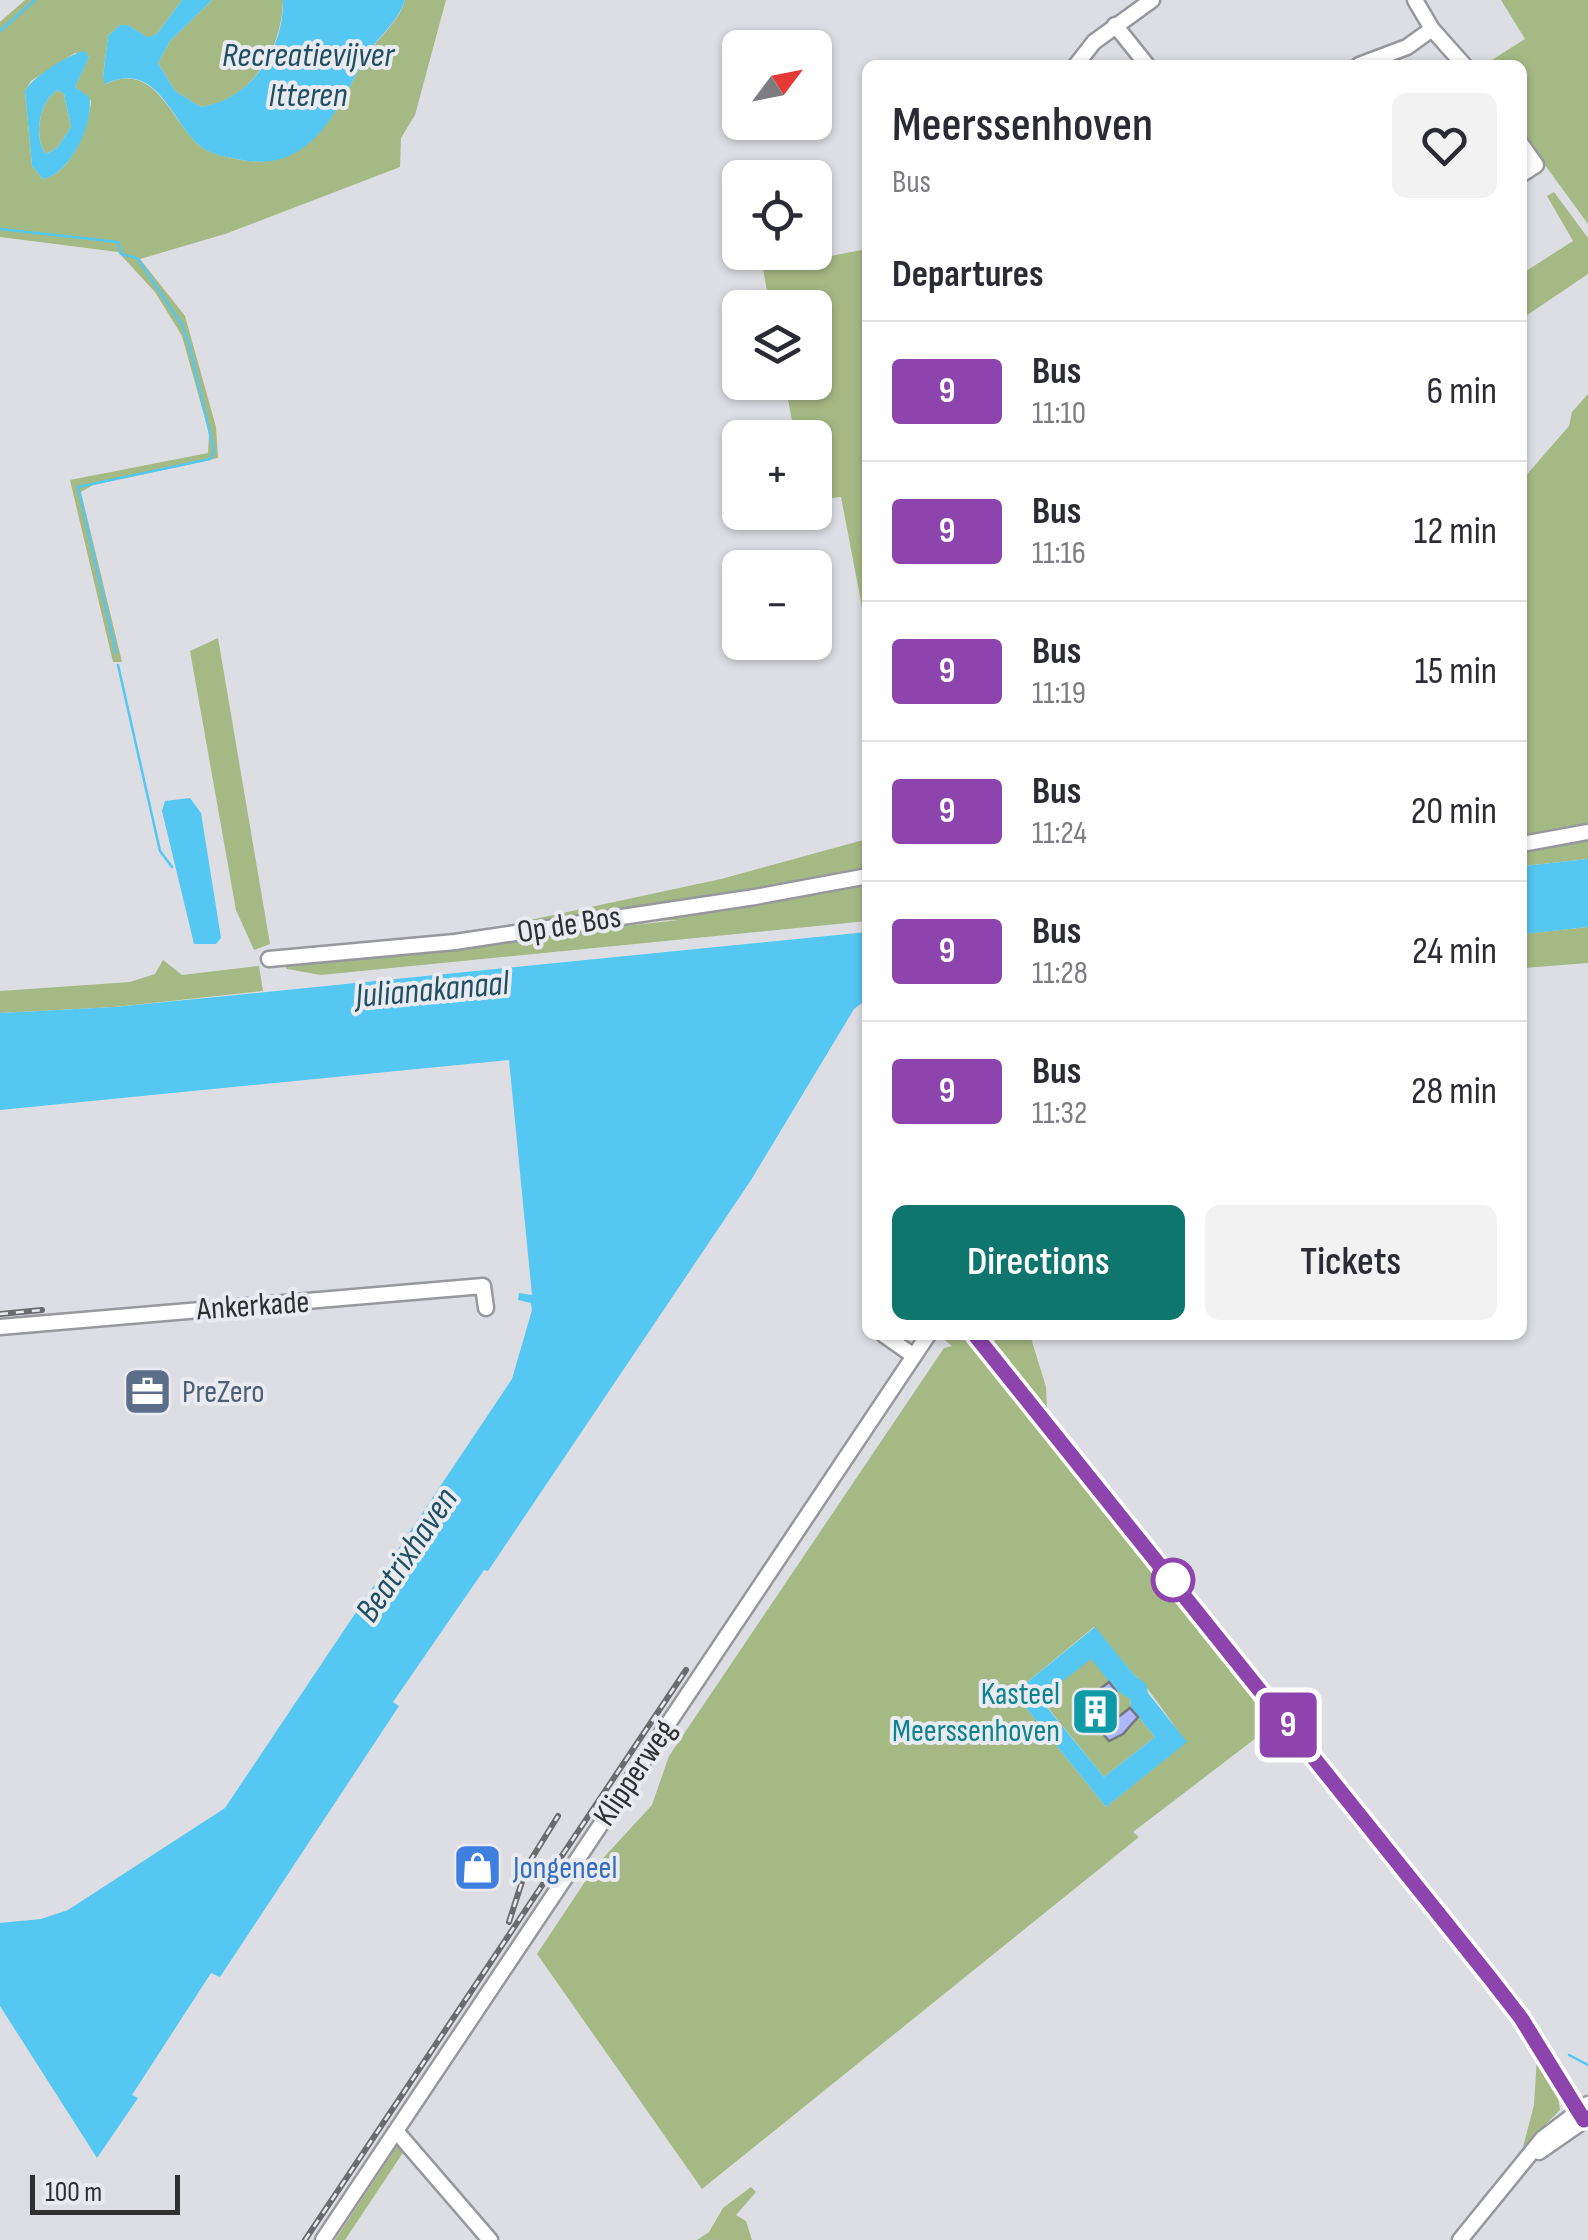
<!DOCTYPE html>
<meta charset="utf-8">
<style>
body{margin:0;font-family:"Sofia Sans Condensed",sans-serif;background:#f2f2f3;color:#2b2b33;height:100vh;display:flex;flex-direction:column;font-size:38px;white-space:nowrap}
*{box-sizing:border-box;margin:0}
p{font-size:32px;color:#7c7c81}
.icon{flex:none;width:55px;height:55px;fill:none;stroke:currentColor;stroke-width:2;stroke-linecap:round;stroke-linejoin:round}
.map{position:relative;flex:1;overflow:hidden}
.drawer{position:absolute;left:862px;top:60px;width:665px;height:1280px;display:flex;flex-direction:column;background:#fff;border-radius:15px;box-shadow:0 2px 8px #0004}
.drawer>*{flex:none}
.badge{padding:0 20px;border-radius:8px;font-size:35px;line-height:65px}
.needle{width:65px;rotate:58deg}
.tools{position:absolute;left:722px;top:30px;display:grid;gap:20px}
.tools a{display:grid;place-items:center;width:110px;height:110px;border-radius:15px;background:#fff;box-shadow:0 2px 8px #0004;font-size:50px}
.scale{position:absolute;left:30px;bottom:25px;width:150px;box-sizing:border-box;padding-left:10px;border:5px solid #2f2f31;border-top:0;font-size:28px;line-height:35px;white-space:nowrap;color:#2f2f31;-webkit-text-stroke:8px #eaebf1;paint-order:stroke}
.map>.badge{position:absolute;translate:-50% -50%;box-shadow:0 0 0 5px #fff}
h2{padding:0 30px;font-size:38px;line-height:90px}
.round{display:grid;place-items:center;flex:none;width:105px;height:105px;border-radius:15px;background:#f2f2f3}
.summary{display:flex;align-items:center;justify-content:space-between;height:170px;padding:0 30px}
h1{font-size:48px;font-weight:600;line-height:75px}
.primary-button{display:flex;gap:20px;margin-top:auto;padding:20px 30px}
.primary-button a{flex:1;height:115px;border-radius:15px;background:#0f766e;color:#fff;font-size:40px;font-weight:600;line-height:115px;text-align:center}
.primary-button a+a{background:#f2f2f3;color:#2b2b33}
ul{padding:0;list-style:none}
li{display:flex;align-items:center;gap:30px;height:140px;padding:0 30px;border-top:2px solid #e1e1e2}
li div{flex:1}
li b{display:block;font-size:38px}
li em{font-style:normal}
li .badge{min-width:110px;font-weight:700;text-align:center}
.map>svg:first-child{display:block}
.green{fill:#a5b984;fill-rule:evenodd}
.water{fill:#54c7f3;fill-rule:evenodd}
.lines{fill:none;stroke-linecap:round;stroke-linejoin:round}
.stream{stroke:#54c7f3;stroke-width:2.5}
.building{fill:#aeb7fa;stroke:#75767b;stroke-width:2.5}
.minor-casing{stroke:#97989d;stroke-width:19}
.minor{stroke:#fff;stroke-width:14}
.rail-casing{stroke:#6b6b6e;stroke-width:6}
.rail{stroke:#eaebf1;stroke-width:2.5;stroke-dasharray:8;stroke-linecap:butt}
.line-casing{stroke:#fff;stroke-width:22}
.line{stroke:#8e44ad;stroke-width:15}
.stop-dot{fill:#fff;stroke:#8e44ad;stroke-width:5}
.labels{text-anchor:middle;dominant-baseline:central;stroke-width:8;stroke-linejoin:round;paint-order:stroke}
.street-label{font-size:32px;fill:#2f2f31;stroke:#eaebf1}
.service-label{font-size:32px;fill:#4e5e75;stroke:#eaebf1;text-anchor:start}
.culture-label{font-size:32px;fill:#0d838f;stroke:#eaebf1;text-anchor:end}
.shop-label{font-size:32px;fill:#366cbe;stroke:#eaebf1;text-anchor:start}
.water-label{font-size:35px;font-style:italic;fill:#1f4f62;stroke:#eaebf1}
</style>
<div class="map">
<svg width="1588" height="2240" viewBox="0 0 1588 2240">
<rect width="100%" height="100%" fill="#dddee3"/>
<g class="green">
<path d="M25 0H182L156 35 148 38 128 25H120L108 36 103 77 106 84C155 60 171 121 199 145 211 155 227 157 242 160 306 172 337 113 362 63 374 40 398 25 405 0H446L415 115 401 138 400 167 225 234 140 259 185 316 216 427 218 458 93 485 81 492 122 662H113L70 480 208 453 209 433 182 336 155 292 118 252 0 237V22ZM75 53 89 56 75 87 91 101C89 127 71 174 43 179L32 166 25 91 31 81Z"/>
<path d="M212 0H283C282 49 252 100 201 107L175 91 158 63 170 41Z"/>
<path d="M1501 0H1588V224L1523 135 1522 65H1484L1525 39Z"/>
<path d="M58 90 64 94 71 127 57 148 46 154C33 138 39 100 58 90Z"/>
<path d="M1554 192 1588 238V274L1523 318V273L1573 241 1547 196Z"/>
<path d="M867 249V292L863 293 868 316 866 628 841 497 815 500V438L795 437 785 383 815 382V308L770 307 763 269Z"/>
<path d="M1588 394V859L1523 866V479L1569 426 1572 412Z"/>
<path d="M218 638 270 944 254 950 236 910 190 651Z"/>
<path d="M867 839V921L321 975 287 969 283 964 679 920 555 924 470 933 721 879Z"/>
<path d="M1588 927V963L1523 968 1522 934Z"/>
<path d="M163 960 182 975 259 966 263 991 115 1007 0 1013V991L130 982 155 974Z"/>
<path d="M948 1335H963L973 1340 1281 1719 1133 1832 1139 1837 702 2189 537 1954 594 1868 652 1805 669 1756 944 1348 952 1346 941 1337ZM1094 1627 1134 1675C1144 1680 1176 1729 1186 1742L1106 1807 1014 1693Z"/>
<path d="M988 1335H1030L1046 1387 1047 1409Z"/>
<path d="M1091 1658 1130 1699 1131 1708 1155 1737 1104 1777 1040 1698Z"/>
<path d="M1537 2058 1558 2096 1560 2110 1523 2147 1534 2105Z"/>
<path d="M407 2131 412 2139 345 2240H335Z"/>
<path d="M751 2187 756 2192 736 2215 746 2221 752 2240H697L709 2232 723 2208Z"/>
</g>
<g class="water">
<path d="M182 0H212L170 41 158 63 175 91 201 107C251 100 284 49 283 0H405C397 25 374 39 362 63 336 114 308 173 242 160 225 156 212 156 199 145 171 121 157 59 105 84L103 77 108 36 120 25H128L147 37 156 35Z"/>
<path d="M84 51 89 57 75 87 89 97C95 121 70 175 43 179L32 166 25 91C31 78 69 54 84 51ZM58 90 64 94 71 127 57 148 46 154C33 138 39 100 58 90Z"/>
<path d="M190 798 201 813 221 938 216 944H194L162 811 165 801Z"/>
<path d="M1588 859V927L1523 934V866Z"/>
<path d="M867 932V999L854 1009 751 1180 488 1571 484 1570 393 1702 399 1706 220 1977 211 1973 132 2095 138 2098 97 2158 0 2006V1923L41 1919 68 1910 225 1808 512 1379 532 1310 531 1303 518 1300 519 1293 532 1295 509 1060 0 1110V1013L115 1007Z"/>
<path d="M1095 1627 1134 1675 1146 1684 1148 1693 1187 1742 1106 1807 1014 1693ZM1091 1659 1116 1690 1130 1699 1131 1708 1155 1737 1104 1777 1040 1699Z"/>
</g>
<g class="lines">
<g class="stream">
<path d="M0 31 35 0"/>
<path d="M0 229 118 242 121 254 137 258 182 325 189 344 214 451 210 459 78 487 116 653"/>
<path d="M118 665 160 851 172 867"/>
<path d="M1569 2055 1588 2065"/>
</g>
</g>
<path class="building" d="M1109 1682 1116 1691 1099 1704 1113 1721 1130 1708 1138 1717 1123 1734 1109 1741 1079 1705Z"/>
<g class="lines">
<defs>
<g id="minor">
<path d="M1415 0 1432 29 1464 65"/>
<path d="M1115 25 1147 65"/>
<path d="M1076 65 1094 42 1152 0"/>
<path d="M1359 65 1407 47 1432 29"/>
<path d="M1522 145 1536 165 1522 174"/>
<path d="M1522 844 1588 832"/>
<path d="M269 959 455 942 755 897 868 876"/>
<path d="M0 1327 483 1286 486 1308"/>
<path d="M884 1335 914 1356"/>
<path d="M975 1335 1490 1978 1521 2018 1583 2121"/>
<path d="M396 2131 490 2240"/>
<path d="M1539 2152 1588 2118"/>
<path d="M323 2240 928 1335"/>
<path d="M1460 2240 1543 2138 1588 2104"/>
</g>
</defs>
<use href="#minor" class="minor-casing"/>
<use href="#minor" class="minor"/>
<defs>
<g id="rail">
<path d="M0 1314 42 1310"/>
<path d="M509 1922 527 1866 558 1816"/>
<path d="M305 2240 686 1670"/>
</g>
</defs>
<use href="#rail" class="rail-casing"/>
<use href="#rail" class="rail"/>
</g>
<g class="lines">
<defs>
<path id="line" d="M975 1335 1490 1978 1521 2018 1584 2120 1588 2118"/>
</defs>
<use href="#line" class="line-casing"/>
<use href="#line" class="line"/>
</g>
<defs>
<symbol id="office-square" viewBox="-11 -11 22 22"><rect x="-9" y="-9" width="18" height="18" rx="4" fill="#5c6f8a" stroke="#eaebf1"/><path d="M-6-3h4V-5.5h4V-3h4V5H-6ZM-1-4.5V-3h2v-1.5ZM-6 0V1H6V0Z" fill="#fff"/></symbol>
<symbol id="building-square" viewBox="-11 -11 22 22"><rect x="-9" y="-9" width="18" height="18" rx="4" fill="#0f9aa8" stroke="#eaebf1"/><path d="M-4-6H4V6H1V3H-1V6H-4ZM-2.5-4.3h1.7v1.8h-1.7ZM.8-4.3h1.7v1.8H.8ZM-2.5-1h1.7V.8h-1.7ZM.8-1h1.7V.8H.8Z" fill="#fff"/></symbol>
<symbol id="shop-square" viewBox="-11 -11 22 22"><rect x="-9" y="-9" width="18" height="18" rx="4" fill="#3f7fe0" stroke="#eaebf1"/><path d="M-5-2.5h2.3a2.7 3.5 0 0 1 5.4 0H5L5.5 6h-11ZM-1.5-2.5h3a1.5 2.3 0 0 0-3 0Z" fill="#fff"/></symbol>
</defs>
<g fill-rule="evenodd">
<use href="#office-square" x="120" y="1364" width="55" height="55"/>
<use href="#building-square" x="1068" y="1684" width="55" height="55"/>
<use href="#shop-square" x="450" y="1840" width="55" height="55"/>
</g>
<circle class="stop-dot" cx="1173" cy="1580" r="20"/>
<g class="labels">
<g class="street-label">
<text transform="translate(569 925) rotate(-9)">Op de Bos</text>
<text transform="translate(253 1306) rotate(-4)">Ankerkade</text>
<text transform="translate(635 1773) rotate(-56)">Klipperweg</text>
</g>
<g class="service-label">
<text x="182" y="1392">PreZero</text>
</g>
<g class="culture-label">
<text x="1060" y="1694">Kasteel<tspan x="1060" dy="37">Meerssenhoven</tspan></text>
</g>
<g class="shop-label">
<text x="513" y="1868">Jongeneel</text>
</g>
<g class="water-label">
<text x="308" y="55">Recreatievijver<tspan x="308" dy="40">Itteren</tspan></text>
<text transform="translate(432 990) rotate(-5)">Julianakanaal</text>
<text transform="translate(407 1555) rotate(-56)">Beatrixhaven</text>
</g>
</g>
</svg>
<div class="tools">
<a><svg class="needle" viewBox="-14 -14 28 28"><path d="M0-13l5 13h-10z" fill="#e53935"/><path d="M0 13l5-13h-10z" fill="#7c7c81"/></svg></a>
<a><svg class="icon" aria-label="locate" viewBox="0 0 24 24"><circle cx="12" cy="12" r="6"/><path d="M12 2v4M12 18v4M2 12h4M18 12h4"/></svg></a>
<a><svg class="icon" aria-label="layers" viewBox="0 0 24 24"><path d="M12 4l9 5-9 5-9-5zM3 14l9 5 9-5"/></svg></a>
<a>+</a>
<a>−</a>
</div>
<div class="scale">100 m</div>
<b class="badge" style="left:1288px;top:1725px;background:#8e44ad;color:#fff">9</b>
<section class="drawer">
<div class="summary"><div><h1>Meerssenhoven</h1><p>Bus</p></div><a class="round"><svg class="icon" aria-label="heart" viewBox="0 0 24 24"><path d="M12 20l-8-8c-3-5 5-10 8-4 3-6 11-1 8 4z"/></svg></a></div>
<h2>Departures</h2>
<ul>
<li><span class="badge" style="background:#8e44ad;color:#fff">9</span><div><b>Bus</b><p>11:10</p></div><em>6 min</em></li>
<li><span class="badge" style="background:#8e44ad;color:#fff">9</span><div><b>Bus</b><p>11:16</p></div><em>12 min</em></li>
<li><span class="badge" style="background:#8e44ad;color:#fff">9</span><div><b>Bus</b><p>11:19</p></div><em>15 min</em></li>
<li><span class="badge" style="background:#8e44ad;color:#fff">9</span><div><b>Bus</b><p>11:24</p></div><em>20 min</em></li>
<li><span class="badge" style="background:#8e44ad;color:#fff">9</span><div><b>Bus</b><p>11:28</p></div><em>24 min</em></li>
<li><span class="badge" style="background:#8e44ad;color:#fff">9</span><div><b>Bus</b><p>11:32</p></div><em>28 min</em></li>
</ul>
<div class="primary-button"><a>Directions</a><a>Tickets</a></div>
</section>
</div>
